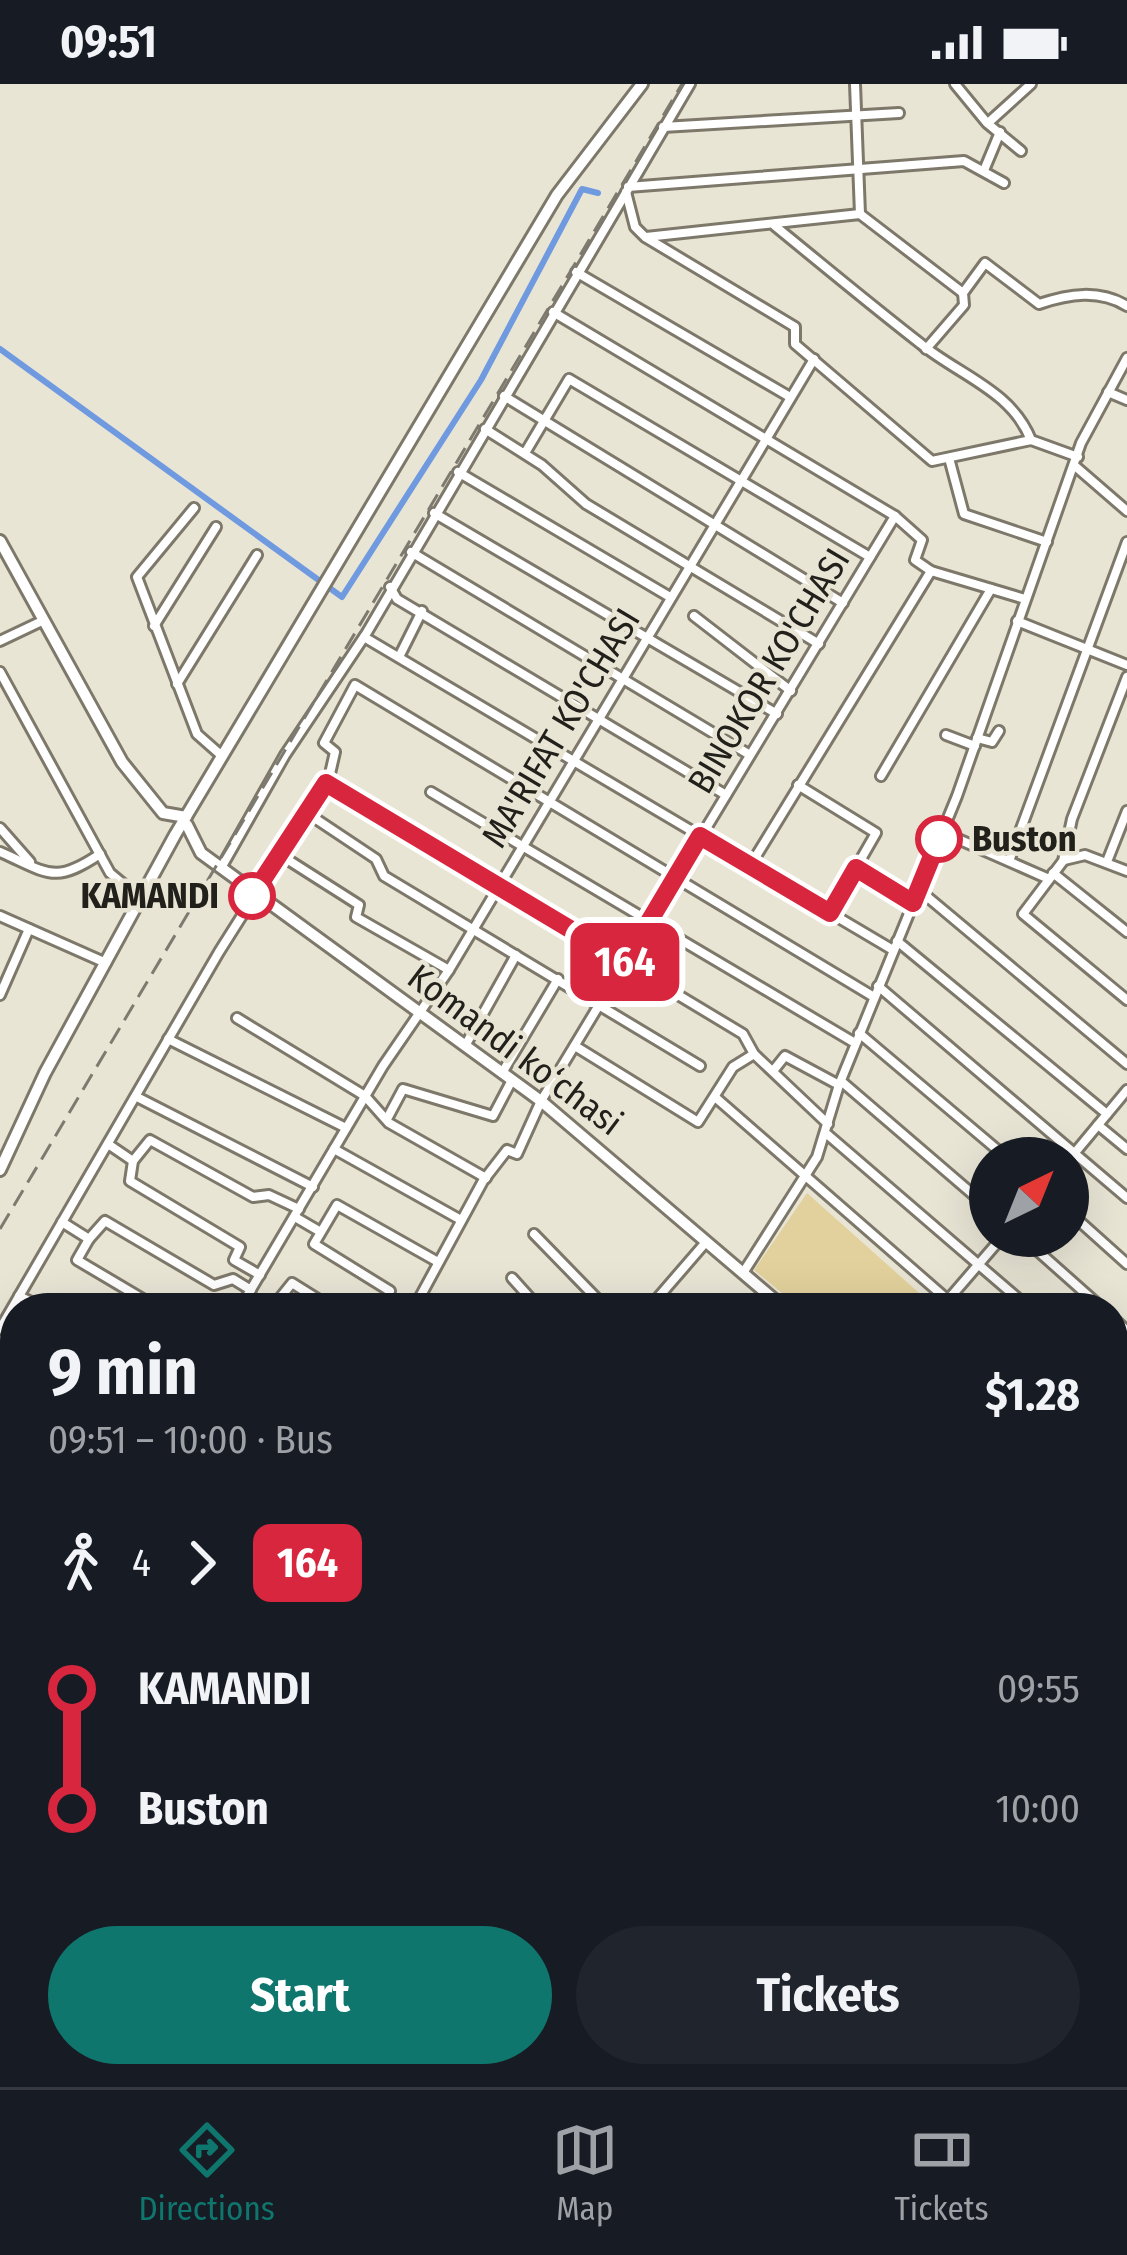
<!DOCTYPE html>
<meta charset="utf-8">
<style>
body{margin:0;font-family:"Fira Sans Condensed",sans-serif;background:#20242c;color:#f1f3f6;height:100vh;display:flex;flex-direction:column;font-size:45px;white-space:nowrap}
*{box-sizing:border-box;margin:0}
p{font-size:39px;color:#9ea1a6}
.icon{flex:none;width:66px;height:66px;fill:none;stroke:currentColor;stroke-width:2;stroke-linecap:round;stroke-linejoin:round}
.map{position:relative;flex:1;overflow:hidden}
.details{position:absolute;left:0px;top:1209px;width:1128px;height:795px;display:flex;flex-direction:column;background:#171b24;border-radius:48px 48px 0 0;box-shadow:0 12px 48px #0002}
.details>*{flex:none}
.badge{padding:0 24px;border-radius:18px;font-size:42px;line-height:78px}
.needle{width:78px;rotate:43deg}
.tools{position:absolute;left:969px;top:1053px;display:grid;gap:24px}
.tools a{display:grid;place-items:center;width:120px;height:120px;border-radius:50%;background:#171b24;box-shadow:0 12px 48px #0002;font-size:60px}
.map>.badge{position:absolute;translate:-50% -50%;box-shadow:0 0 0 6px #fff}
.legs{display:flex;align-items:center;gap:18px;height:132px;padding:0 48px;font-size:39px}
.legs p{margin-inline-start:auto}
.head{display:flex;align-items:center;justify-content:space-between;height:204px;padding:0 48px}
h1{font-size:66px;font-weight:700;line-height:90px}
.button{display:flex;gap:24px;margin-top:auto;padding:24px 48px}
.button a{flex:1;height:138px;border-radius:72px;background:#0f766e;color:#fff;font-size:48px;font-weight:700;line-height:138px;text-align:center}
.button a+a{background:#20242c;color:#f1f3f6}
ul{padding:0 48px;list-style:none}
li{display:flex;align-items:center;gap:42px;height:120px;font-size:45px}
li i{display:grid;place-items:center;width:18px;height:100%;margin:0 15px;background:currentColor}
li i::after{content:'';width:30px;height:30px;margin:-15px;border:9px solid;border-radius:50%;background:#171b24}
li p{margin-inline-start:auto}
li:first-child i{background:linear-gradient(#0000 50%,currentColor 0)}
li:last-child i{background:linear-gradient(currentColor 50%,#0000 0)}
.status{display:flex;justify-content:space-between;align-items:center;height:84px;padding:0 60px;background:#171b24;direction:ltr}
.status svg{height:33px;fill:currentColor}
.dock{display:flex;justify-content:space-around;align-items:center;height:168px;border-top:3px solid #363941;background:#171b24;font-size:33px;color:#9ea1a6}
.dock a{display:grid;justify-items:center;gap:6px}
.dock .selected{color:#0f766e}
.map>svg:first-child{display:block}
.green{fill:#e2d19c}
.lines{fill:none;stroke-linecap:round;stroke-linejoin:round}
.stream{stroke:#6f9ae0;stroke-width:3}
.canal{stroke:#6f9ae0;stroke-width:6}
.minor-casing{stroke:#7d786a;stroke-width:14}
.major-casing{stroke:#7d786a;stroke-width:16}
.minor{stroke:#fff;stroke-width:8}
.major{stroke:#fff;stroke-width:10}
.rail{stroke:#7d7a70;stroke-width:3;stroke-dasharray:18 9;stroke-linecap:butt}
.line-1-casing{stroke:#fff;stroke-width:27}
.line-1{stroke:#d7263d;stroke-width:18}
.stop-1-dot{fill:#fff;stroke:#d7263d;stroke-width:6}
.labels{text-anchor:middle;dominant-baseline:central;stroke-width:9;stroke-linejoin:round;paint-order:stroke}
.street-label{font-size:36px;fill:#22201b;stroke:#e9e5d5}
.stop-label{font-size:36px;font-weight:bold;fill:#22201b;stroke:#e9e5d5;text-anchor:start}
</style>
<div class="status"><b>09:51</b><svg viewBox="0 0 49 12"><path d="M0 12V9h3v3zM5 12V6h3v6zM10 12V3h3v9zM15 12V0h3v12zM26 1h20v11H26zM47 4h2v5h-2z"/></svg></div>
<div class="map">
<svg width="1127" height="2003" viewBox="0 0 1127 2003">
<rect width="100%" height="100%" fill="#e9e5d5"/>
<path class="green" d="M807 1109 936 1224H800L754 1186Z"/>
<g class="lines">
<g class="stream">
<path d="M0 1481 15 1484"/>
<path d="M1113 1722H1127"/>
</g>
<path class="canal" d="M0 265 342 513 481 296 582 105 598 109"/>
<defs>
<g id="minor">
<path d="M855 0 860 130"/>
<path d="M955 0 987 39 1021 67"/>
<path d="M988 39 1031 0"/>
<path d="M663 43 899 29"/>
<path d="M985 84 1000 48"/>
<path d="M628 103 964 77 1004 99"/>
<path d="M626 108 635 143 645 153 795 243V260L932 377 1031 356 1078 373"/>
<path d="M775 142C824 182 872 222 921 260 959 291 1012 307 1031 356"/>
<path d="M646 153 860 130 963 209"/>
<path d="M576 188 790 313"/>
<path d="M553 228 895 432 922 456 915 476 931 487 1025 515"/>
<path d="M926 265 964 221 963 209 985 179 1039 220C1069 210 1099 205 1127 222"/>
<path d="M1108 308 1127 316"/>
<path d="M504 312 843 519"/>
<path d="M485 345 542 381 586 420 819 560"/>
<path d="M525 369 569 295 870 473"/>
<path d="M949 374 964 430 1047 458"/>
<path d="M1075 382 1127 427"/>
<path d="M458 388 670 513"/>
<path d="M194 424 137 493 197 650 222 672"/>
<path d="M434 429 777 630"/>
<path d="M411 468 750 671"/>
<path d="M390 503 397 515 726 711"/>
<path d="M694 532 791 607"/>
<path d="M1017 537 1127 581"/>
<path d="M154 542 216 443"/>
<path d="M364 553 893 866"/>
<path d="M0 557 42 537"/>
<path d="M399 573 422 527"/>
<path d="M0 588 110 789 140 814"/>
<path d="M1127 593 1072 735 1063 777 1023 830 1127 916"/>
<path d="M177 600 257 471"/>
<path d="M946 651 975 662"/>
<path d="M977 654 992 658 999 647"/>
<path d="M881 692 991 505"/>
<path d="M326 699 743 950 754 970 828 1040"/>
<path d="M798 701 876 749 830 829"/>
<path d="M431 708 855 959"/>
<path d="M307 729 376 775 384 792 700 982"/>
<path d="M0 744 30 778"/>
<path d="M942 748 1049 795"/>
<path d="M0 768C48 789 54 801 100 770"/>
<path d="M282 772 359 821 356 833 449 886"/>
<path d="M1108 775 1127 727"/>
<path d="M1064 776 1085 771 1127 787"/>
<path d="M1009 777 1127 458"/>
<path d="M750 782 931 487"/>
<path d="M221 784 285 671 366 550 690 0"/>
<path d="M856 784 913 819"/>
<path d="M1053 789 1127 848"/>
<path d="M918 805 1127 980"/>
<path d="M0 832 106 879"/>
<path d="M897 857 1107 1030"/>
<path d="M878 902 1127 1114"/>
<path d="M0 911 29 845"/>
<path d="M237 934 365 1012 389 1039 486 1094"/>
<path d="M859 949 1007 1074"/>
<path d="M168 955 346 1044"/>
<path d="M465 962 516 871"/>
<path d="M575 962 698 1038 733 983 754 970"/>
<path d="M773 987 785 972 839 1001"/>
<path d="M502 989 558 895"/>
<path d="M841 997 990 1125"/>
<path d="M137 1013 313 1103"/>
<path d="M715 1013 957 1224"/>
<path d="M388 1033 403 1005 493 1032 512 996"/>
<path d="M1098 1041 1127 1065"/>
<path d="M828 1051 1029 1224"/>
<path d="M108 1060 133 1077"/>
<path d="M334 1065 461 1136"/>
<path d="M1068 1077 1127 1006"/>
<path d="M1068 1127 1127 1180"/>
<path d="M295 1133 319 1147"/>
<path d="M62 1138 89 1155 105 1137 214 1201 233 1195 251 1206"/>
<path d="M534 1150 606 1224"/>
<path d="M1021 1152 1102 1224"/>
<path d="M89 1155 77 1176 158 1224"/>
<path d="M743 1189 817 1073 839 1001 957 712 1081 359 1127 274"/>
<path d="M260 1191 234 1176 240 1163 130 1097 133 1077 150 1056 253 1113 269 1111 299 1125"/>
<path d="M512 1194 539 1224"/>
<path d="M19 1212 44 1224"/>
<path d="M247 1213 267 1224"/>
<path d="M49 1224 54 1216 67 1224"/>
<path d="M240 1224 383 982 449 886 814 275"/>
<path d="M272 1224 292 1199 332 1224"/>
<path d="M381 1224 390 1207 314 1160 337 1121 438 1178"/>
<path d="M414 1224 483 1097 507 1066 517 1070 541 1017 895 432"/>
<path d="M649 1224 706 1158"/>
<path d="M941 1224 1003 1152"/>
<path d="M1113 1234 1127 1247"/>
<path d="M0 1245 219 868 329 694 335 668 324 659 355 601 874 913"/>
<path d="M1113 1299 1127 1311"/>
<path d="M0 1305 15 1313"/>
<path d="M1113 1344 1127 1328"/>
<path d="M0 1359 15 1367"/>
<path d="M1113 1400 1127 1407"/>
<path d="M0 1414 15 1423"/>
<path d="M0 1474 15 1476"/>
<path d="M1113 1500 1123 1479"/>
<path d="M0 1517 15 1525"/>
<path d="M1113 1543 1127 1550"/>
<path d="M0 1585 15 1595"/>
<path d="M1113 1598 1127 1605"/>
<path d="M0 1635 15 1609"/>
<path d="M1113 1653 1127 1660"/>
<path d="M0 1689 15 1701"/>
<path d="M1113 1702 1127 1705"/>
<path d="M0 1753 15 1764"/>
<path d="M1113 1766 1127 1765"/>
<path d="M1113 1815 1127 1813"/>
<path d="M465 1989 512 2003"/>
<path d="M635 1989 657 2003"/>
<path d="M705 1989 722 2003"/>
<path d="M869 1989 882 2003"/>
<path d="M934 1989 942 2003"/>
<path d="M4 2003 15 1979"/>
<path d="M78 2003 84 1989"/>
<path d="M157 2003 164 1989"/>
<path d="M413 2003 419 1989"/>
<path d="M790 2003 817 1989"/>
</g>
<g id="major">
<path d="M0 457 122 678 163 729 186 733"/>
<path d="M187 741 201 769 541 1017 784 1224"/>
<path d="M0 1086 45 989 175 751 557 111 642 0"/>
<path d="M1113 1474 1127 1481"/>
<path d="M0 1844 15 1855"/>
<path d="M199 1989 219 2003"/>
</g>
</defs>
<use href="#minor" class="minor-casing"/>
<use href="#major" class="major-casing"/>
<use href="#minor" class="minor"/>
<use href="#major" class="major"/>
<path class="rail" d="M0 1145 682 0"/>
</g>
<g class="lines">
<defs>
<path id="line-1" d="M252 812 326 699 625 878 700 752 830 829 856 784 913 819 939 755"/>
</defs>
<use href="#line-1" class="line-1-casing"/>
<use href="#line-1" class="line-1"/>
</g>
<g class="stop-1-dot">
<circle cx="939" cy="755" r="21"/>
<circle cx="252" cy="812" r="21"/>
</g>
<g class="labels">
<g class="street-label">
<text transform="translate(769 587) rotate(-59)">BINOKOR KO'CHASI</text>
<text transform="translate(561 644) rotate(-59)">MA'RIFAT KO'CHASI</text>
<text transform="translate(515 966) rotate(37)">Komandi ko‘chasi</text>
</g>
<g class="stop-label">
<text x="972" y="755">Buston</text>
<text x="219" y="812" text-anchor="end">KAMANDI</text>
</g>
</g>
</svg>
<div class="tools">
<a><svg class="needle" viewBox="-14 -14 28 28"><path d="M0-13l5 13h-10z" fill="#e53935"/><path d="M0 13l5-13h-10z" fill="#9ea1a6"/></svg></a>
</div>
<b class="badge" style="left:625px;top:878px;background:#d7263d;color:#fff">164</b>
<section class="details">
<div class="head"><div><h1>9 min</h1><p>09:51 – 10:00 · Bus</p></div><b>$1.28</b></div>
<div class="legs"><svg class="icon" aria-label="walk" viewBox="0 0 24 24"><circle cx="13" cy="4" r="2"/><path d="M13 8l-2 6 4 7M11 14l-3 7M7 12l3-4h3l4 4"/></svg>4<svg class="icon" aria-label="forward" viewBox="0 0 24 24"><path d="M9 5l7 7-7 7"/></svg><b class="badge" style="background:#d7263d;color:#fff">164</b></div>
<ul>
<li><i style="color:#d7263d"></i><b>KAMANDI</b><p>09:55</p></li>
<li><i style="color:#d7263d"></i><b>Buston</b><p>10:00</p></li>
</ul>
<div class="button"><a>Start</a><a>Tickets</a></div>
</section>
</div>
<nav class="dock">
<a class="selected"><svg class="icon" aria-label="directions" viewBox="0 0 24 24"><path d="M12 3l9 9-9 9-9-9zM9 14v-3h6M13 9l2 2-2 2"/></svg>Directions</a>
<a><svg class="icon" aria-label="map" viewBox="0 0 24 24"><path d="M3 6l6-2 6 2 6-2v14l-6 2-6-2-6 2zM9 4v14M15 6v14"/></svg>Map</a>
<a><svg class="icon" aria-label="tickets" viewBox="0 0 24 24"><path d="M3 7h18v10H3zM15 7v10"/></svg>Tickets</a>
</nav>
